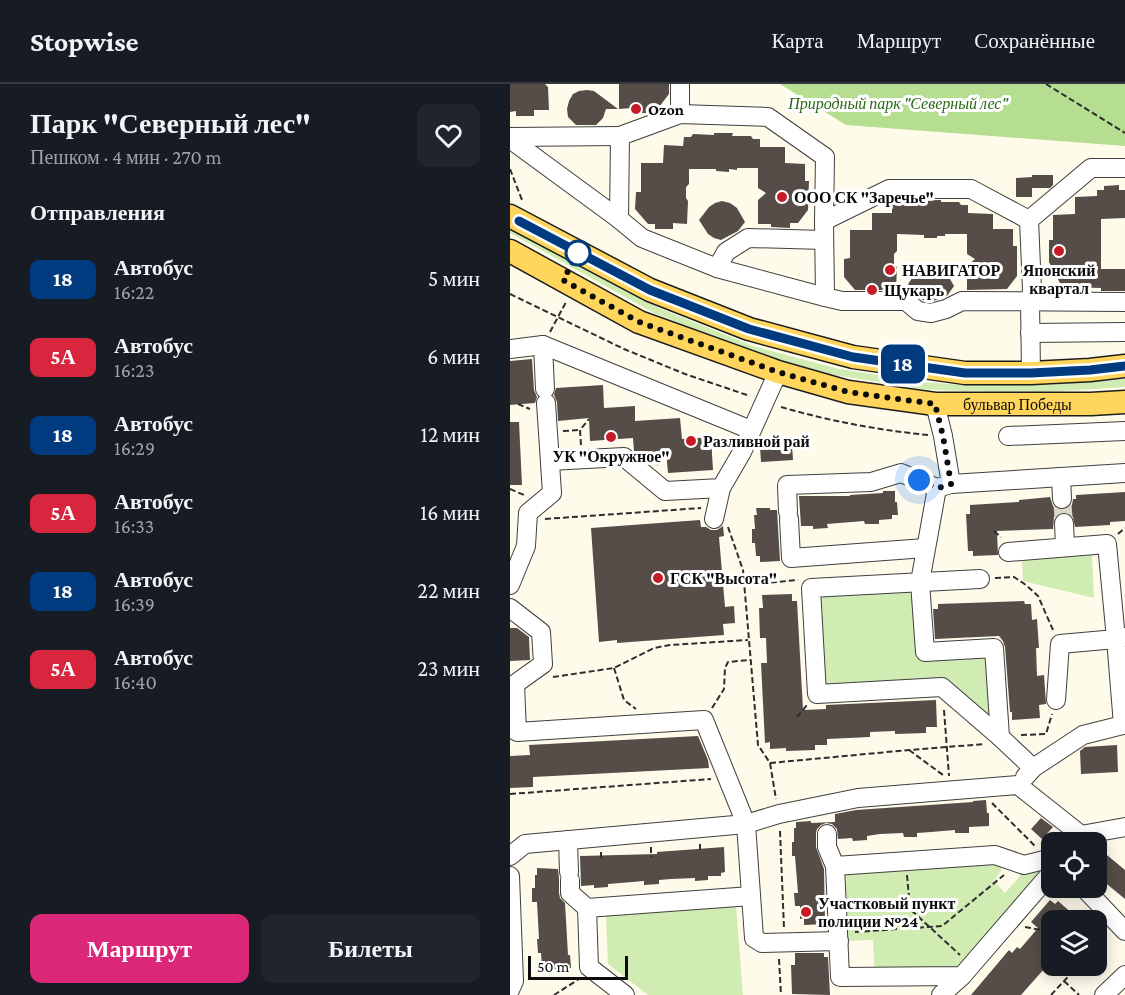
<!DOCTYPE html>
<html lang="ru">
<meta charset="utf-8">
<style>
body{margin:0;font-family:"Crimson Pro",serif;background:#20242c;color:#f1f3f6;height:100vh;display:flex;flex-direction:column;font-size:22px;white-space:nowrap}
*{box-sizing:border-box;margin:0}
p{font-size:20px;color:#9ea1a6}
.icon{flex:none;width:33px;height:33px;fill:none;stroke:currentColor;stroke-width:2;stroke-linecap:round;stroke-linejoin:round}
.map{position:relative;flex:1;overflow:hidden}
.sheet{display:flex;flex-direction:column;background:#171b24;width:510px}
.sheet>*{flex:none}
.badge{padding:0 12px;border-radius:9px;font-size:21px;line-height:39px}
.tools{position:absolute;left:531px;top:748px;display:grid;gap:12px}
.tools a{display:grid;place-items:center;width:66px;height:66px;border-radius:12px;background:#171b24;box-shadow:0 3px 15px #0003;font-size:30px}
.scale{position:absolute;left:18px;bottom:15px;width:100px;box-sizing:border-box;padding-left:6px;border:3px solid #0c0c0c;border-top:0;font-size:16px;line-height:21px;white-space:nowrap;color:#0c0c0c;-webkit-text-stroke:4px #fff;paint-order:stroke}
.you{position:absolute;width:30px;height:30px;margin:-15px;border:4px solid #fff;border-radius:50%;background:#1a73e8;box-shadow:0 0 0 9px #1a73e833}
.map>.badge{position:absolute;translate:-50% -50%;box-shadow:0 0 0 3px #fff}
h2{padding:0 30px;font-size:22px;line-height:54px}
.round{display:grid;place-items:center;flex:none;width:63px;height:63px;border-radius:12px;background:#20242c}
.summary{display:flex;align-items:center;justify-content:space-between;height:102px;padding:0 30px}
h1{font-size:28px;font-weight:800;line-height:45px}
.button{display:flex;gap:12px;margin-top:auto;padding:12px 30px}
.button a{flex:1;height:69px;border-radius:12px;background:#db2777;color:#fff;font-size:24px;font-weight:800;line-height:69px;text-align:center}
.button a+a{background:#20242c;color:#f1f3f6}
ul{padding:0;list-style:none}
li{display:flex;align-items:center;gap:18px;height:78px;padding:0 30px}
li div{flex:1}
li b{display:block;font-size:22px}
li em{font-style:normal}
li .badge{min-width:66px;font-weight:700;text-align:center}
header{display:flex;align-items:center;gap:36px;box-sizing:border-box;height:84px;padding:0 30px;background:#171b24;border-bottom:2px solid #363941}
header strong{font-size:28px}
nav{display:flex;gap:33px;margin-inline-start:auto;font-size:21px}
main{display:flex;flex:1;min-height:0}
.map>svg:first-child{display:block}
.green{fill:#d1ecb2}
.forest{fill:#b5de90}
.building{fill:#564d48}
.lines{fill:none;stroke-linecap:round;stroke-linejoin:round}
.minor-tunnel{stroke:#dbd7ca;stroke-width:18;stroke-dasharray:18 9;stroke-linecap:butt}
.minor-casing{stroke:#3f3f3f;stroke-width:20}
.major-casing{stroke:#1d1d1d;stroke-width:25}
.path{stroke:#2e2e2e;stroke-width:2;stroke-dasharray:6 3;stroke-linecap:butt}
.minor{stroke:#fff;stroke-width:18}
.major{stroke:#ffd55b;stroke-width:22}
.line-casing{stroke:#fff;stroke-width:14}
.line{stroke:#003b80;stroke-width:9}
.walk{stroke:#0c0c0c;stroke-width:6;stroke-dasharray:0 10.8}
.poi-dot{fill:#c61a25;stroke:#fff;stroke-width:2}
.stop-dot{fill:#fff;stroke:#003b80;stroke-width:3}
.labels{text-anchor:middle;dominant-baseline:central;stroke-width:6;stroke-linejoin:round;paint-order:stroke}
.park-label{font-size:16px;font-style:italic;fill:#2a6818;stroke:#fff}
.poi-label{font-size:16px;font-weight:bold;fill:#0c0c0c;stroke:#fff;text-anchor:start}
.street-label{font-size:16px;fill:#0c0c0c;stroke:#fff}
</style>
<header>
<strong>Stopwise</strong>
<nav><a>Карта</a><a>Маршрут</a><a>Сохранённые</a></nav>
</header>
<main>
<section class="sheet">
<div class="summary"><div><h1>Парк &quot;Северный лес&quot;</h1><p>Пешком · 4 мин · 270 m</p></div><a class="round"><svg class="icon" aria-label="heart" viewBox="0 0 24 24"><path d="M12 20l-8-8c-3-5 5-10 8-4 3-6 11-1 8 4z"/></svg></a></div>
<h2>Отправления</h2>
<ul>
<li><span class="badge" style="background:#003b80;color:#fff">18</span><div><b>Автобус</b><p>16:22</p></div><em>5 мин</em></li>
<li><span class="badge" style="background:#d7263d;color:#fff">5А</span><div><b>Автобус</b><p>16:23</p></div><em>6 мин</em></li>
<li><span class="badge" style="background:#003b80;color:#fff">18</span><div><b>Автобус</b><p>16:29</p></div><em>12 мин</em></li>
<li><span class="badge" style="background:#d7263d;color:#fff">5А</span><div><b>Автобус</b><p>16:33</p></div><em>16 мин</em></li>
<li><span class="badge" style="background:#003b80;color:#fff">18</span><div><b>Автобус</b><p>16:39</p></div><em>22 мин</em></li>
<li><span class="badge" style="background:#d7263d;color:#fff">5А</span><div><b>Автобус</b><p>16:40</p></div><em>23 мин</em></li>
</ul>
<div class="button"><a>Маршрут</a><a>Билеты</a></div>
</section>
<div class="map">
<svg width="615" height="911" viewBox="0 0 615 911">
<rect width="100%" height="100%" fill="#fffbeb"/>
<g class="green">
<path d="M0 142 28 159 149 224 243 262 329 285 412 298 452 301H536L615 295V303L536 308 453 307 411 305 318 290 237 267 144 229 0 149Z"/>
<path d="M582 470 584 514 513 497 512 476Z"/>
<path d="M410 498 415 568 484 564 490 653 432 603 307 610 301 504Z"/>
<path d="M542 776 452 892H365L363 856 329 857 325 782 491 779V787L484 797 495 809 509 793 514 781Z"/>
<path d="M226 822 233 911H138L98 880 96 832Z"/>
</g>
<path class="forest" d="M270 0H615V62L336 41Z"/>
<g class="building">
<path d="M0 0H35L38 3 39 26H24V32H6V27L0 28Z"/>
<path d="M109 0H159V10L149 23H141V29H122V24L109 25Z"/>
<path d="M77 6 84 7 108 25H96L93 34 86 41H66L58 33 57 25 59 17 63 10 69 7Z"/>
<path d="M204 49H223L222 52H241L243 55H250V63H275V79L295 80V97H299L298 126 288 139H280V144L261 143V140H248V116L256 109 248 104V84H227V86L219 85V88L206 87V85H179V100L176 103V114L178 117 177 140 163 139V145H145V140H138L125 125 126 108H131V79H153L154 61 173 62 174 53H181L183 50 204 51Z"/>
<path d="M522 91H543V101L540 104H522V113H506V94L522 93Z"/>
<path d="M609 101V106H615V134L591 135V185H615V207H591V204L552 203 539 178V156H543V131L565 130V113L587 112V106H594V102Z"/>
<path d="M431 116V118H449L451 121H458V129L483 130V145H503V162H507V192L497 205 457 206V182L465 175 457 170V150H435V152H427V154H414V151L387 150V167L384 170V181L387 183 386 206H345L334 193V175L340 174V146H362V129H382V120H389L391 117Z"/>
<path d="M212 117 220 119 227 124 235 138 228 147 211 156 204 154 198 150 189 136 199 123 205 119Z"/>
<path d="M422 181 430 183 436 188 444 202 437 212 420 218 413 216 405 210 398 200 408 186 414 182Z"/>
<path d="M22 275 24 306 27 313 25 319 0 321V277Z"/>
<path d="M93 301 94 324 125 322V337L170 334 172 355 201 353 203 386 158 389 156 367 127 369 124 367 123 354 80 357 79 334 48 337 47 318 44 311 46 304Z"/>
<path d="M0 338H9L12 401H0Z"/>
<path d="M255 355H275L282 361 283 376 251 378 250 363Z"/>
<path d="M373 407H385V418H387L388 431H382V435L369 436V440H355L354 437 317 440 318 444 303 445V442H291L289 412H340V411L373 409Z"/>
<path d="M615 408V437L600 438V441L565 443 563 433 559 429 553 428 548 430 544 433 543 445 487 447 488 471 463 472V467H458L456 430H460V421L509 418V416L540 413 543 422 547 425 553 426 558 425 562 421 563 415H566V411Z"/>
<path d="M246 424H260V426H267L270 477 250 478V472H246L245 459H242V445H245L244 431H247Z"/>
<path d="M190 436 191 443H196L201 446H207L213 442 214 452 209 453 215 523 224 522 225 539 213 540 214 551 107 559V556L89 558 81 444Z"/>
<path d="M282 510V517H287L293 626 316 625V621L426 616 427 643H416V649L385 650V647L360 648V653L317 655V661H305V666L276 667V664L260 665V658L255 659 251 579H257L256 554H250L249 524H253L252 511Z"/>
<path d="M514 517 515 520H521L522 536 527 535 529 564H526L527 592 534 591 536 620 529 621 530 634 502 636V628H500L495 563 493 557 489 552 425 555 423 525H428V520Z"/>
<path d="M0 544H7L19 553 20 576 0 577Z"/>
<path d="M188 652 198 676 199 684 23 693V703L0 704V672L20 671 19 661Z"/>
<path d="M607 661 608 688 571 690 570 667 575 663Z"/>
<path d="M476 716 477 729H479V742L459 743V749H445V746L421 748 407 749V753H394L393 749 370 750 357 752V756L343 757 342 754 328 755 327 745 322 740 316 739 311 741 307 745 306 749V763L314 785 315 840 294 841V834L290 835V822H285L284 809H288L285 772H282V758H284V744H286V738L301 737V739L325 738V730L346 726 463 718V717Z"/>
<path d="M531 734 543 743 532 755 521 745Z"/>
<path d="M586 762 615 786V815L586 791Z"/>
<path d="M214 763 215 788 211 789V792H198V796L185 797V794L161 795 149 796V800L134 801V797L98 800V803L84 804V801L71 802 70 772 147 770V768Z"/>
<path d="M27 784 48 785 49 794V809L50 814 55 819 58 871H60L61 884 35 885 34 882H32L31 869H28L27 855H29L27 818H22V804H25V791H27Z"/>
<path d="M540 816 545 820 548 817 571 837H542V876L511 911H461L499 866 502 869 507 863 510 865 528 844 521 838Z"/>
<path d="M285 869H314V873H318L320 911 282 910 281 881H285Z"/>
</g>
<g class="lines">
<path class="minor-tunnel" d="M552 415 554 439"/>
<defs>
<g id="minor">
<path d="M170 0V30"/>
<path d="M0 53 110 52"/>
<path d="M0 55 109 135 132 154 207 184 315 213 332 217H396L408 227 421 229 436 225 452 217 615 218"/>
<path d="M109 135 110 52 170 30 258 33 315 73 314 137"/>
<path d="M207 184 216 168 238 154 314 156"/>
<path d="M315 213 314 137 379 105H461L519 136"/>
<path d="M520 249 615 248"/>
<path d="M33 261 241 346"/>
<path d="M0 265 33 261 35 305"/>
<path d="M521 289 520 217 522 206 519 136 581 84H615"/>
<path d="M425 320 433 352 441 400"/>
<path d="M498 352 615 347"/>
<path d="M40 377 114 373 155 407 211 404 232 368 268 288"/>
<path d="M551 393 552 415"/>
<path d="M427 404 410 498 415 568 484 564 490 653"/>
<path d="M278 428 277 401 361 398 391 389 427 404 441 400 615 389"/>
<path d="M204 435 211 404"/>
<path d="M279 435 281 474 415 464"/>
<path d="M554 439 555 463"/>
<path d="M498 468 597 460 606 555 550 560 546 616"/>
<path d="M470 495 301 504 307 610 432 603 490 653 523 684"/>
<path d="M0 501 16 462 18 429 42 409 36 319"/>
<path d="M0 524 31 548 33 580 5 600 7 648 194 636 236 740 244 854 252 859 329 857"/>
<path d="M515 693 523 684 573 651 613 641 606 555 615 553"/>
<path d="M317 750V763L325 782 330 893 452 892 542 788"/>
<path d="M58 756 59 788"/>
<path d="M565 759 571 751 615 743"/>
<path d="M0 772 15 760 236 740 269 730 348 714 508 701 571 751"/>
<path d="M325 782 485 771 514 781 538 775 542 776"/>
<path d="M0 792 4 897 0 906"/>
<path d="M60 796V809L77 824"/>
<path d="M574 804 615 847"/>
<path d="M115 911 79 883 77 824 241 812"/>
<path d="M431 911 452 892"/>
<path d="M594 911 615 891"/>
</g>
<g id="major">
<path d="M0 132 140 206 239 245 343 273 455 289H521L580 286 615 282"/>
<path id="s1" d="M0 167 129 238 268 288 338 308 425 320H581L615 318"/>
</g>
</defs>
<use href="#minor" class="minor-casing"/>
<use href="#major" class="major-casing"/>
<g class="path">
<path d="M536 0 615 49"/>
<path d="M0 85 12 116 11 118"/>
<path d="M0 210 114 265 175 290 240 312"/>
<path d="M40 248 56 218"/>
<path d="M8 320 20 325"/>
<path d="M271 323C319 337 368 346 418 351"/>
<path d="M53 347 70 346"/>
<path d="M71 361 70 346 79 335"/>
<path d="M147 381 156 367"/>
<path d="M0 405 14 411"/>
<path d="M35 435 191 424"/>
<path d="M218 443 233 486 248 661 260 679 266 715"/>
<path d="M484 447 491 453"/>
<path d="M608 450 615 444"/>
<path d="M485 494 504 493 516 501 528 512 543 546"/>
<path d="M234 501 288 496"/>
<path d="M104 584 114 616 126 625"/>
<path d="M43 593 104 584 144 564 160 561 238 556"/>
<path d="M202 624 214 605 215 584 218 578 240 576"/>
<path d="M434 626 439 692"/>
<path d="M287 633 297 621"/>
<path d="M511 651 536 650 542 630"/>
<path d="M399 666 433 691"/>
<path d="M260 679 399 666 475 660"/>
<path d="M0 710 201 695"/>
<path d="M482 719 525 762"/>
<path d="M270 747 274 844"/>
<path d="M190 760V769"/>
<path d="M141 763V773"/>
<path d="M91 768V777"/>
<path d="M397 791 400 825 450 871"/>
<path d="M515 843 531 846"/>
<path d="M345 848 432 842 494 791"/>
<path d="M586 862 597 850"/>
<path d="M269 875 271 911"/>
<path d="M554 897 569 911"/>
<path d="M44 911 69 895"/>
<path d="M541 911 568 882"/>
</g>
<use href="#minor" class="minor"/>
<use href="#major" class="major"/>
</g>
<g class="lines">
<defs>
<path id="line" d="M9 137 140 206 239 245 343 273 455 289H521L580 286 615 282"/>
</defs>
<use href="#line" class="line-casing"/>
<use href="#line" class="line"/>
<path class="walk" d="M68 169 53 196 129 238 268 288 338 308 425 320 433 352 441 400 428 404 409 396"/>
</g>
<g class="poi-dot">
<circle cx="126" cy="25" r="6"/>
<circle cx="272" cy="113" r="6"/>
<circle cx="549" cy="167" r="6"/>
<circle cx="380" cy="186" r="6"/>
<circle cx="362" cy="206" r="6"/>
<circle cx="101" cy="353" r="6"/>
<circle cx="181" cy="357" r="6"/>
<circle cx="148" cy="494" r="6"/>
<circle cx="296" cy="828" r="6"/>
</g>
<circle class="stop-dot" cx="68" cy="169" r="12"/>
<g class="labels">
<g class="park-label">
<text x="388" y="19">Природный парк "Северный лес"</text>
</g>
<g class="poi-label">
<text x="138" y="25">Ozon</text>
<text x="284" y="113">ООО СК "Заречье"</text>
<text x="392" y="186">НАВИГАТОР</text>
<text x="549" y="186" text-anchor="middle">Японский<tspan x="549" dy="18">квартал</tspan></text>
<text x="374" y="206">Щукарь</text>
<text x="193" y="357">Разливной рай</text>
<text x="101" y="372" text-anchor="middle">УК "Окружное"</text>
<text x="160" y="494">ГСК "Высота"</text>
<text x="308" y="819">Участковый пункт<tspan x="308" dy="18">полиции №24</tspan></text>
</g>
<g class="street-label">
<text stroke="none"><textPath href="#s1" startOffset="538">бульвар Победы</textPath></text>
</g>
</g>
</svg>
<div class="tools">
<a><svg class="icon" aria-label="locate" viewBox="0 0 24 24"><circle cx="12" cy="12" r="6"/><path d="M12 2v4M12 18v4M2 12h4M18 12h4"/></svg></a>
<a><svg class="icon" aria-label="layers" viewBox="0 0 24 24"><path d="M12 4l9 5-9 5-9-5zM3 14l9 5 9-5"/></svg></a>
</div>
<div class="scale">50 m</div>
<div class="you" style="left:409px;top:396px"></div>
<b class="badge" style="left:393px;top:280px;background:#003b80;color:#fff">18</b>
</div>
</main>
